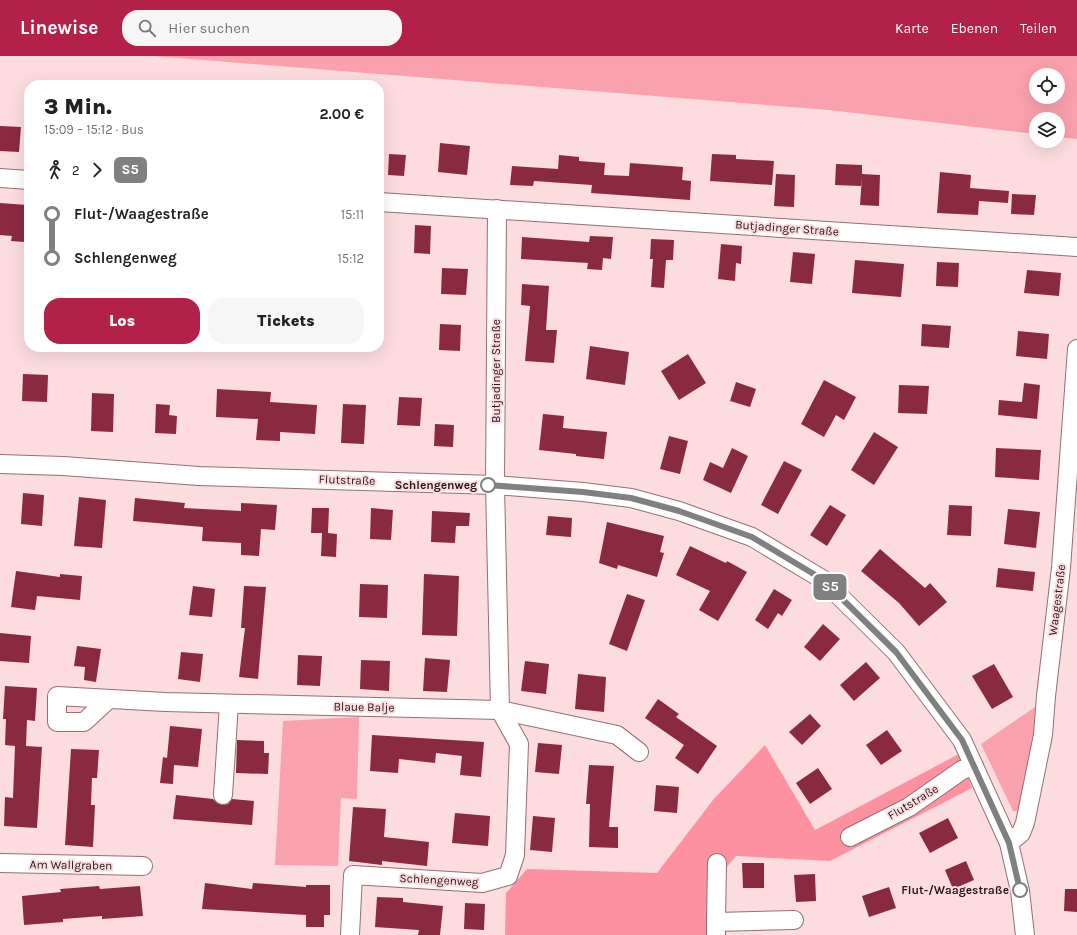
<!DOCTYPE html>
<html lang="de">
<meta charset="utf-8">
<style>
body{margin:0;font-family:Karla,sans-serif;background:#f6f6f6;color:#222;height:100vh;display:flex;flex-direction:column;font-size:15px;white-space:nowrap}
*{box-sizing:border-box;margin:0}
p{font-size:13px;color:#767676}
.icon{flex:none;width:22px;height:22px;fill:none;stroke:currentColor;stroke-width:2;stroke-linecap:round;stroke-linejoin:round}
.map{position:relative;flex:1;overflow:hidden}
.panel{position:absolute;left:24px;top:24px;width:360px;height:272px;display:flex;flex-direction:column;background:#fff;border-radius:16px;box-shadow:0 4px 16px #0002}
.panel>*{flex:none}
.badge{padding:0 8px;border-radius:6px;font-size:14px;line-height:26px}
.tools{position:absolute;left:1029px;top:12px;display:grid;gap:8px}
.tools a{display:grid;place-items:center;width:36px;height:36px;border-radius:50%;background:#fff;box-shadow:0 4px 16px #0002;font-size:20px}
.map>.badge{position:absolute;translate:-50% -50%;box-shadow:0 0 0 2px #fff}
.legs{display:flex;align-items:center;gap:6px;height:44px;padding:0 20px;font-size:13px}
.legs p{margin-inline-start:auto}
.head{display:flex;align-items:center;justify-content:space-between;height:68px;padding:0 20px}
h1{font-size:22px;font-weight:800;line-height:30px}
.action{display:flex;gap:8px;margin-top:auto;padding:8px 20px}
.action a{flex:1;height:46px;border-radius:16px;background:#b32149;color:#fff;font-size:16px;font-weight:800;line-height:46px;text-align:center}
.action a+a{background:#f6f6f6;color:#222}
ul{padding:0 20px;list-style:none}
li{display:flex;align-items:center;gap:14px;height:44px;font-size:15px}
li i{display:grid;place-items:center;width:6px;height:100%;margin:0 5px;background:currentColor}
li i::after{content:'';width:10px;height:10px;margin:-5px;border:3px solid;border-radius:50%;background:#fff}
li p{margin-inline-start:auto}
li:first-child i{background:linear-gradient(#0000 50%,currentColor 0)}
li:last-child i{background:linear-gradient(currentColor 50%,#0000 0)}
header{display:flex;align-items:center;gap:24px;box-sizing:border-box;height:56px;padding:0 20px;background:#b32149;color:#fff}
header strong{font-size:19px}
nav{display:flex;gap:22px;margin-inline-start:auto;font-size:14px}
.search{width:280px;height:36px;background:#f6f6f6;display:flex;align-items:center;gap:10px;box-sizing:border-box;padding:0 14px;border-radius:16px;color:#767676;font-size:15px}
.map>svg:first-child{display:block}
.green{fill:#f9a1ac;fill-rule:evenodd}
.forest{fill:#fd91a0}
.building{fill:#8a2a3f}
.lines{fill:none;stroke-linecap:round;stroke-linejoin:round}
.minor-casing{stroke:#936f73;stroke-width:20}
.minor{stroke:#fff;stroke-width:18}
.line-1-casing{stroke:#fff;stroke-width:9}
.line-1{stroke:#808080;stroke-width:6}
.stop-1-dot{fill:#fff;stroke:#808080;stroke-width:2}
.labels{text-anchor:middle;dominant-baseline:central;stroke-width:4;stroke-linejoin:round;paint-order:stroke}
.street-label{font-size:12px;fill:#251719;stroke:#fddcdf}
.stop-label{font-size:12px;font-weight:bold;fill:#251719;stroke:#fddcdf;text-anchor:end}
</style>
<header>
<strong>Linewise</strong>
<div class="search"><svg class="icon" aria-label="search" viewBox="0 0 24 24"><circle cx="10" cy="10" r="6"/><path d="M15 15l6 6"/></svg>Hier suchen</div>
<nav><a>Karte</a><a>Ebenen</a><a>Teilen</a></nav>
</header>
<div class="map">
<svg width="1077" height="879" viewBox="0 0 1077 879">
<rect width="100%" height="100%" fill="#fddcdf"/>
<g class="green">
<path d="M153 0H1077V83L1058 81V63H1036V78L829 54ZM1036 19H1058V41H1036Z"/>
<path d="M1041 647 1025 755H1013L981 688Z"/>
<path d="M359 661 357 743 341 742 338 810 275 809 283 665Z"/>
</g>
<path class="forest" d="M765 689 815 774 959 698 972 732 830 805 736 800 708 833 707 879H505L506 837 527 813 657 817 713 744Z"/>
<g class="building">
<path d="M0 70 21 71 19 96 0 95Z"/>
<path d="M440 87 470 90 467 119 438 116Z"/>
<path d="M389 98 406 99 404 120 388 119Z"/>
<path d="M712 98 736 99V103L774 105 772 129 710 125Z"/>
<path d="M559 99 579 101V105L605 107 604 119 629 120 630 107 683 111 682 124 691 125 690 144 591 137 592 129 534 125 533 130 510 129 512 110 558 113Z"/>
<path d="M836 108 862 109V118L880 119 879 150 860 149 862 121 861 130 835 129Z"/>
<path d="M940 116 971 119 970 132 1009 135 1008 147 979 145 978 159 937 157Z"/>
<path d="M776 118 795 119 794 151 774 150Z"/>
<path d="M1012 138 1036 139 1034 159 1011 158Z"/>
<path d="M0 147 27 149 25 186 11 185 12 180 0 179Z"/>
<path d="M415 169 431 170 430 198 414 197Z"/>
<path d="M590 180 613 181 611 203 603 202 602 214 587 213 588 207 521 203 522 181 589 186Z"/>
<path d="M651 183 674 184 673 204H666L664 232 651 231 653 203H650Z"/>
<path d="M721 188 742 190 741 208 736 207 735 225 718 223Z"/>
<path d="M793 196 815 198 812 228 790 226Z"/>
<path d="M855 204 904 208 901 241 852 237Z"/>
<path d="M937 206 959 207 958 231 936 230Z"/>
<path d="M442 212 468 213 466 239 441 238Z"/>
<path d="M1027 214 1061 217 1059 240 1024 237Z"/>
<path d="M522 228 549 230 546 274H557L554 307 525 305 530 250 521 249Z"/>
<path d="M440 268 461 269 460 295 439 294Z"/>
<path d="M922 268 951 270 949 292 921 290Z"/>
<path d="M1018 275 1049 278 1047 303 1016 300Z"/>
<path d="M590 290 629 296 625 329 586 323Z"/>
<path d="M688 298 706 327 679 344 661 315Z"/>
<path d="M23 318 48 319 47 346 22 345Z"/>
<path d="M824 324 856 341 844 364 836 359 824 381 801 368Z"/>
<path d="M736 326 756 333 750 351 730 345Z"/>
<path d="M1024 327 1040 329 1037 363 998 359 999 344 1022 346Z"/>
<path d="M899 329 929 330 927 358 898 357Z"/>
<path d="M217 333 271 336 270 346 317 349 315 378 280 376V385L256 384 258 363 216 361Z"/>
<path d="M92 337 114 338 113 376 91 375Z"/>
<path d="M399 341 422 342 420 370 397 369Z"/>
<path d="M156 348 170 349 169 359 177 360 176 378 155 377Z"/>
<path d="M343 348 366 349 364 388 341 387Z"/>
<path d="M543 358 564 360 563 372 607 376 604 403 576 400V398L539 394Z"/>
<path d="M435 368 454 369 453 391 434 390Z"/>
<path d="M874 376 898 391 874 429 851 414Z"/>
<path d="M669 380 688 385 680 418 660 413Z"/>
<path d="M732 392 748 400 731 437 703 424 710 406 723 412Z"/>
<path d="M996 392 1041 394 1039 424 995 421Z"/>
<path d="M784 405 802 414 778 458 761 449Z"/>
<path d="M23 437 44 439 42 470 21 468Z"/>
<path d="M79 441 106 444 102 492 74 490Z"/>
<path d="M135 442 185 447 184 452 241 455V447L277 449 275 474 261 473 259 500 241 499V487L202 485 203 471 133 465Z"/>
<path d="M830 449 846 459 827 490 810 479Z"/>
<path d="M949 449 972 450 971 480 947 479Z"/>
<path d="M312 452H329L328 477 337 478 336 501 321 500 322 477H311Z"/>
<path d="M371 452 393 454 391 484 370 483Z"/>
<path d="M1008 453 1040 456 1036 492 1004 488Z"/>
<path d="M432 455 470 457 469 470H456L455 487 431 486Z"/>
<path d="M548 460 572 462 571 481 546 479Z"/>
<path d="M607 466 664 480 660 496 664 497 657 521 618 509 617 513 599 507Z"/>
<path d="M690 490 726 507 727 505 747 516 718 565 699 554 710 535 676 519Z"/>
<path d="M880 493 925 532 930 527 947 546 919 570 899 547 861 515Z"/>
<path d="M998 512 1035 516 1033 535 996 531Z"/>
<path d="M16 515 60 521V518L82 520 80 544 37 540 35 554 11 551Z"/>
<path d="M424 518 459 520 457 580 422 579Z"/>
<path d="M360 528 388 529 387 562 359 561Z"/>
<path d="M193 530 215 533 212 561 189 559Z"/>
<path d="M244 530 266 531 258 623 239 621 245 572H241Z"/>
<path d="M774 533 792 544 782 560 778 557 768 573 755 564Z"/>
<path d="M627 538 645 544 627 595 609 588Z"/>
<path d="M823 568 840 583 820 605 804 591Z"/>
<path d="M0 577 31 580 29 607 0 605Z"/>
<path d="M77 590 101 593 96 626 84 624 85 611 74 610Z"/>
<path d="M181 596 203 598 200 626 178 623Z"/>
<path d="M298 599 322 600 320 630 297 629Z"/>
<path d="M425 602 450 604 447 636 423 635Z"/>
<path d="M361 604 390 605 389 635 360 633Z"/>
<path d="M525 605 549 608 546 638 521 635Z"/>
<path d="M866 606 880 622 854 645 840 629Z"/>
<path d="M994 608 1013 641 992 653 972 620Z"/>
<path d="M578 618 606 621 604 656 575 653Z"/>
<path d="M5 630 37 632 35 665 27 664 26 690 42 691 37 772 4 770 5 741 13 742 15 690 5 689 6 663H3Z"/>
<path d="M658 643 679 658 676 661 717 690 698 718 675 702 684 689 645 662Z"/>
<path d="M810 658 821 670 802 689 789 676Z"/>
<path d="M170 670 202 673 198 711 174 709 173 728 160 727 163 701 167 702Z"/>
<path d="M887 674 902 695 881 709 866 689Z"/>
<path d="M372 679 484 686 481 721 460 719 462 700 436 697 435 707 399 703 398 717 370 715Z"/>
<path d="M237 684 264 685V697H269L268 718 236 717Z"/>
<path d="M538 687 562 689 559 718 535 716Z"/>
<path d="M71 693 99 694 97 722H92L91 749H95L93 791 65 789Z"/>
<path d="M589 709 614 710 609 771H618V792L589 791 590 748H586Z"/>
<path d="M818 712 832 733 810 748 796 727Z"/>
<path d="M656 729 679 731 677 757 654 755Z"/>
<path d="M176 739 213 743 217 747 222 749 228 748 232 743 254 745 252 769 173 763Z"/>
<path d="M353 751 386 753 384 781 429 786 427 810 382 805V809L349 805Z"/>
<path d="M455 757 490 760 488 790 452 787Z"/>
<path d="M533 760 555 762 552 796 530 794Z"/>
<path d="M948 762 958 782 930 797 919 777Z"/>
<path d="M966 805 974 824 953 833 945 814Z"/>
<path d="M742 807H764V832H743Z"/>
<path d="M815 818 816 845 796 846 794 819Z"/>
<path d="M205 827 252 833 253 827 306 831V829H330V859H324V871H306V859L202 853Z"/>
<path d="M99 830 100 833 140 830 143 860 102 863V860L63 863V866L24 869 22 840 61 836 60 833Z"/>
<path d="M889 831 896 852 869 861 862 840Z"/>
<path d="M1065 833H1077V856L1064 855Z"/>
<path d="M377 841 403 842V846L443 850 440 879H418L419 874 375 871Z"/>
<path d="M465 847 485 848 484 874 464 873Z"/>
</g>
<g class="lines">
<defs>
<g id="minor">
<path d="M0 122 29 124"/>
<path d="M379 146 1077 191"/>
<path d="M0 408 63 410 199 420 495 429 583 436 631 442 679 455 752 481 822 523 896 596 962 684 1009 787 1020 835 1025 879"/>
<path d="M109 643 84 666H57V640L165 646 500 654 617 679 639 696"/>
<path d="M223 739 229 648"/>
<path d="M850 781 909 751 962 714 974 710"/>
<path d="M1009 787 1021 777 1025 767 1043 679 1046 640 1061 512 1077 293"/>
<path d="M0 807 143 810"/>
<path d="M716 866 717 807"/>
<path d="M350 879 353 819 482 827 508 820 515 799 519 688 500 654 495 429 497 153"/>
<path d="M716 879V866L794 864"/>
</g>
</defs>
<use href="#minor" class="minor-casing"/>
<use href="#minor" class="minor"/>
</g>
<g class="lines">
<defs>
<path id="line-1" d="M488 429 583 436 631 442 679 455 752 481 822 523 896 596 962 684 1009 787 1020 834"/>
</defs>
<use href="#line-1" class="line-1-casing"/>
<use href="#line-1" class="line-1"/>
</g>
<g class="stop-1-dot">
<circle cx="488" cy="429" r="7"/>
<circle cx="1020" cy="834" r="7"/>
</g>
<g class="labels">
<g class="street-label">
<text transform="translate(787 172) rotate(4)">Butjadinger Straße</text>
<text transform="translate(496 315) rotate(-90)">Butjadinger Straße</text>
<text transform="translate(347 424) rotate(2)">Flutstraße</text>
<text transform="translate(1057 544) rotate(-83)">Waagestraße</text>
<text transform="translate(364 651) rotate(1)">Blaue Balje</text>
<text transform="translate(913 746) rotate(-31)">Flutstraße</text>
<text transform="translate(71 809) rotate(1)">Am Wallgraben</text>
<text transform="translate(439 824) rotate(3)">Schlengenweg</text>
</g>
<g class="stop-label">
<text x="477" y="429">Schlengenweg</text>
<text x="1009" y="834">Flut-/Waagestraße</text>
</g>
</g>
</svg>
<div class="tools">
<a><svg class="icon" aria-label="locate" viewBox="0 0 24 24"><circle cx="12" cy="12" r="6"/><path d="M12 2v4M12 18v4M2 12h4M18 12h4"/></svg></a>
<a><svg class="icon" aria-label="layers" viewBox="0 0 24 24"><path d="M12 4l9 5-9 5-9-5zM3 14l9 5 9-5"/></svg></a>
</div>
<b class="badge" style="left:830px;top:531px;background:#808080;color:#fff">S5</b>
<section class="panel">
<div class="head"><div><h1>3 Min.</h1><p>15:09 – 15:12 · Bus</p></div><b>2.00 €</b></div>
<div class="legs"><svg class="icon" aria-label="walk" viewBox="0 0 24 24"><circle cx="13" cy="4" r="2"/><path d="M13 8l-2 6 4 7M11 14l-3 7M7 12l3-4h3l4 4"/></svg>2<svg class="icon" aria-label="forward" viewBox="0 0 24 24"><path d="M9 5l7 7-7 7"/></svg><b class="badge" style="background:#808080;color:#fff">S5</b></div>
<ul>
<li><i style="color:#808080"></i><b>Flut-/Waagestraße</b><p>15:11</p></li>
<li><i style="color:#808080"></i><b>Schlengenweg</b><p>15:12</p></li>
</ul>
<div class="action"><a>Los</a><a>Tickets</a></div>
</section>
</div>
